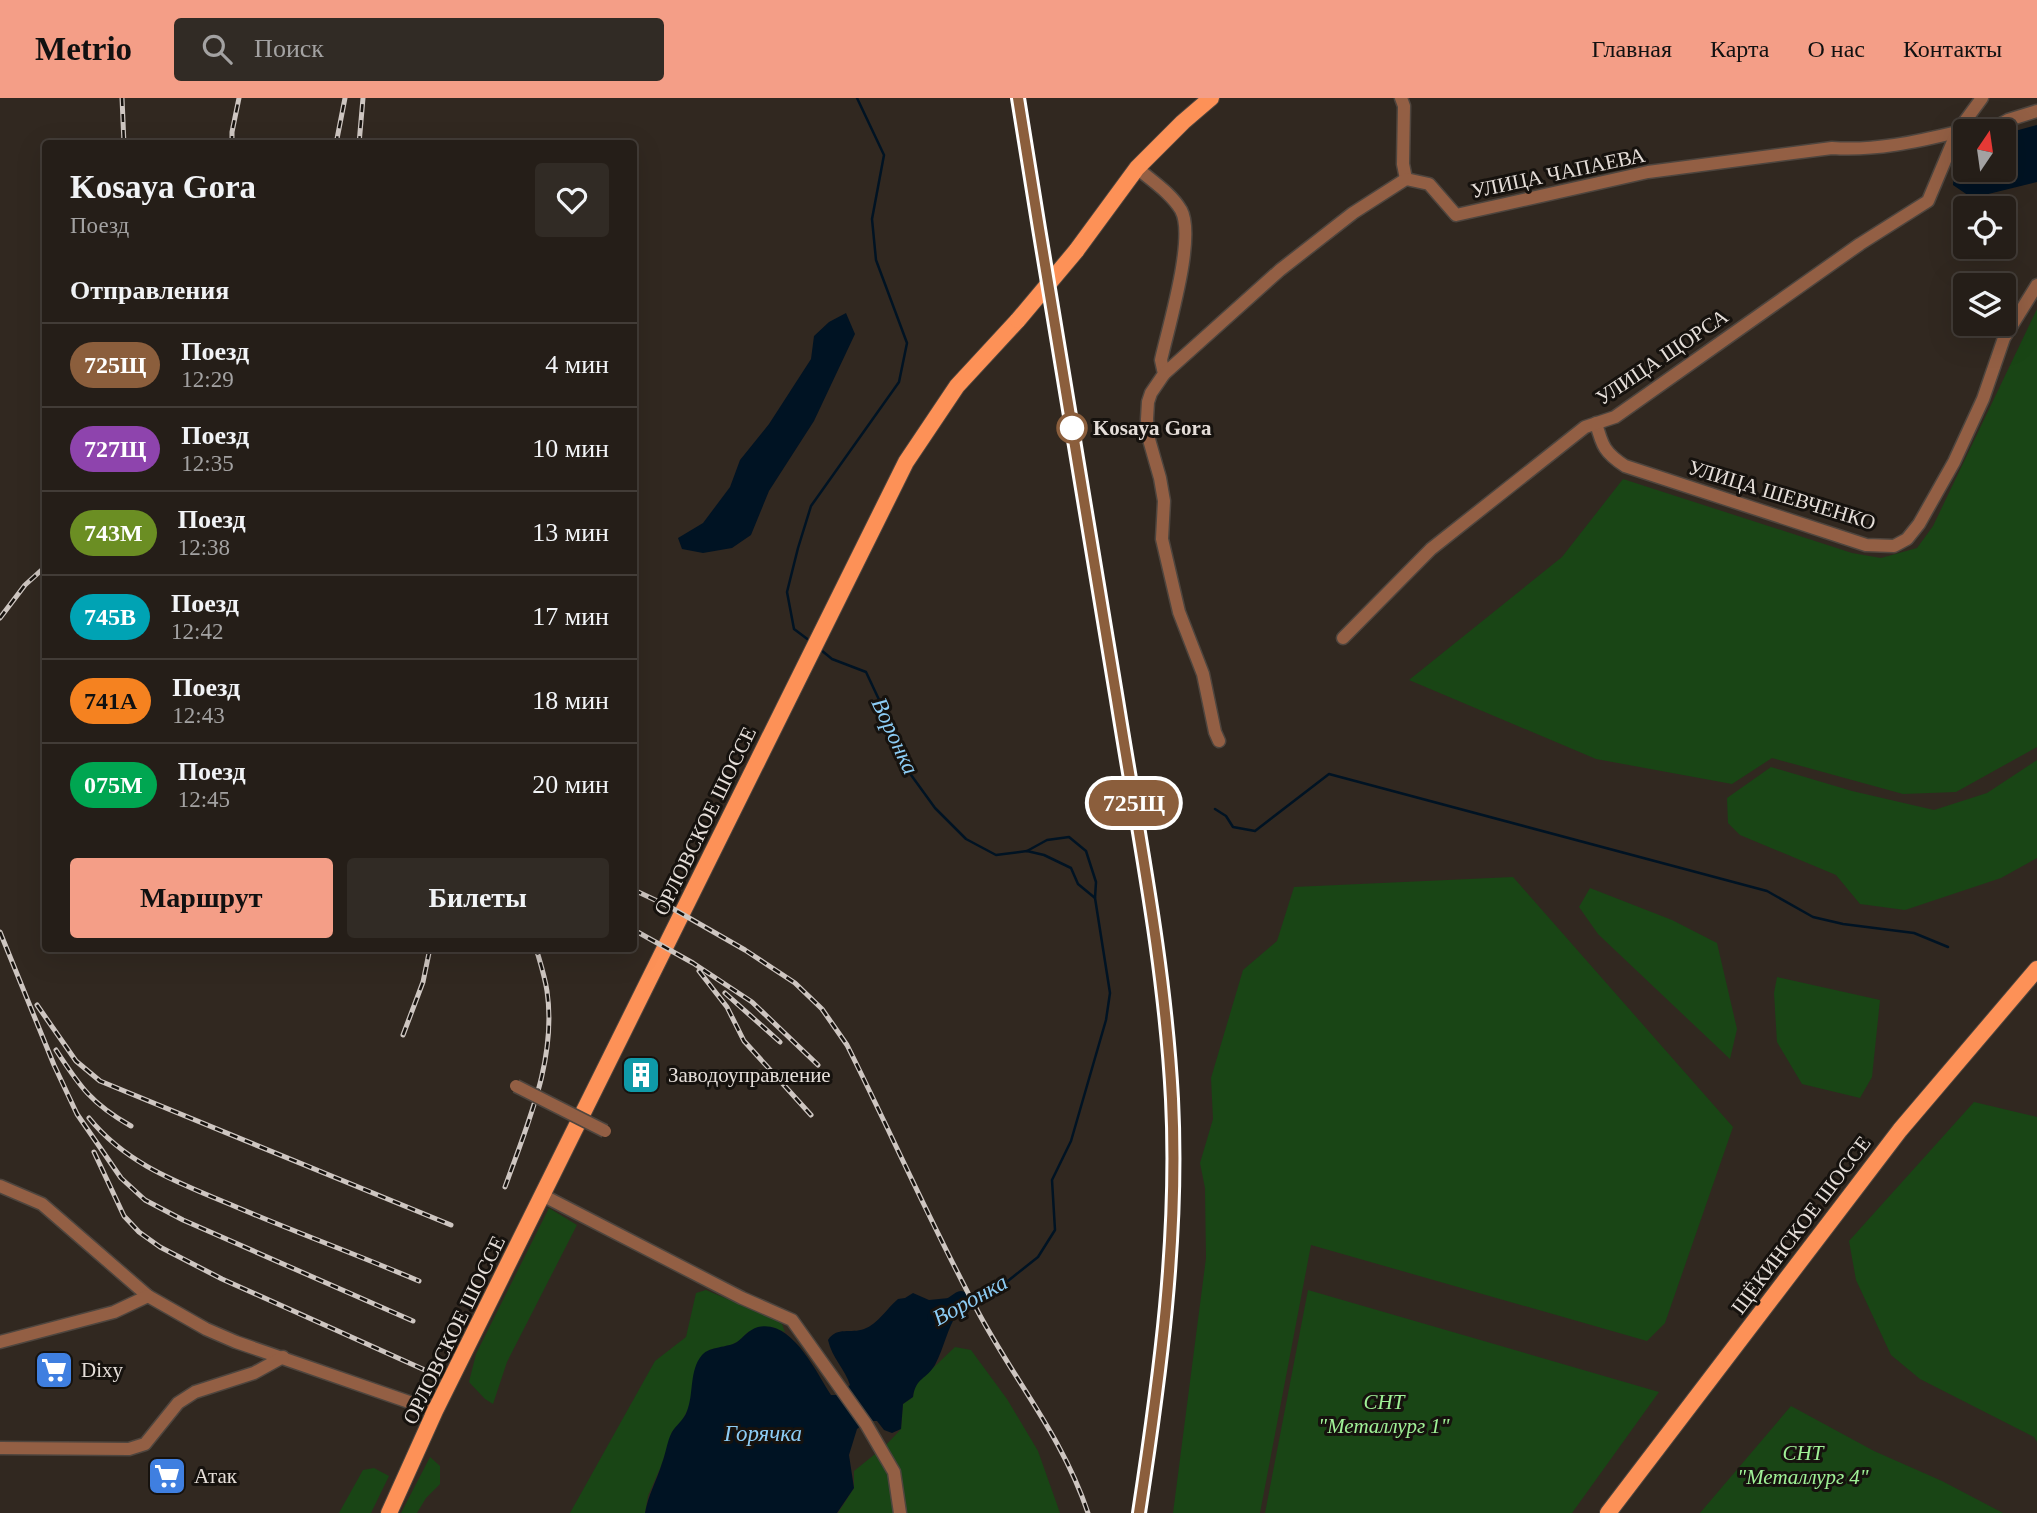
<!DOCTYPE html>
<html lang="ru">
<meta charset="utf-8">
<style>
body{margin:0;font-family:"Times New Roman",serif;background:#312b25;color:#f1f3f6;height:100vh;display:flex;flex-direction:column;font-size:26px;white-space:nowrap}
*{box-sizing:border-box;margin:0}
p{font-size:23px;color:#a3a2a2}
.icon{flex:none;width:38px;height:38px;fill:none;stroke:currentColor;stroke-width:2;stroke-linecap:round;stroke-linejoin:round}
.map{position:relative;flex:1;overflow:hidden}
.details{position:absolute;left:42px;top:42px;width:595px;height:812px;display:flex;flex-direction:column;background:#251e18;border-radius:7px;box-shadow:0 7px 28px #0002,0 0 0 2px #423c37}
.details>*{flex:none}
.badge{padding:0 14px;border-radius:23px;font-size:24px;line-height:46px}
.needle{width:46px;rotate:13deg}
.tools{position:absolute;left:1953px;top:21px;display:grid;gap:14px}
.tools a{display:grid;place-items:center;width:63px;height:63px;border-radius:7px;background:#251e18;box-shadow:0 7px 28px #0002,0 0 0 2px #423c37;font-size:35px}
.map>.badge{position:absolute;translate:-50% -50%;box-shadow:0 0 0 4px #fff}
h2{padding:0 28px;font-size:26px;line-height:63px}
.round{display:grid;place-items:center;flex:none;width:74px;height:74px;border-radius:7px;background:#312b25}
.headline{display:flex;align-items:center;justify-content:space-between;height:119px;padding:0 28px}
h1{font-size:33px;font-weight:600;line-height:52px}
.action{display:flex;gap:14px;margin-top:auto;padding:14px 28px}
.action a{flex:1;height:80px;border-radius:7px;background:#f49e87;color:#111;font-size:28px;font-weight:600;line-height:80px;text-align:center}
.action a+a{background:#312b25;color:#f1f3f6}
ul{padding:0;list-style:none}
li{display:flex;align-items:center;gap:21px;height:84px;padding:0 28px;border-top:2px solid #423c37}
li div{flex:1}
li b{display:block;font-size:26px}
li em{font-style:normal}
li .badge{min-width:77px;font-weight:700;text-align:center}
header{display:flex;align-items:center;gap:42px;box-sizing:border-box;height:98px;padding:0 35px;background:#f49e87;color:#111}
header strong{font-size:33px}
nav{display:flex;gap:38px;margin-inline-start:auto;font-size:24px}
.search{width:490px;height:63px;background:#312b25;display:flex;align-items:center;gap:18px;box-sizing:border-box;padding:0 24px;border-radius:7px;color:#a3a2a2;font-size:26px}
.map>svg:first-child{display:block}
.green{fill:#194515}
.water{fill:#001323}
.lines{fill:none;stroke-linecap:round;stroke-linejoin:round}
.stream{stroke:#001323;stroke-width:2.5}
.river{stroke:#001323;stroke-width:18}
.minor-casing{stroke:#4e453e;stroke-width:15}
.major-casing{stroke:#4e453e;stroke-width:18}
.minor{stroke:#935f44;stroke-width:12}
.major{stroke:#fd9157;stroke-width:16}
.rail-casing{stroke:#cec6c1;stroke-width:5}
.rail{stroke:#16120e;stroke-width:2.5;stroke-dasharray:8;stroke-linecap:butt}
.minor-bridge-casing{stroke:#4e453e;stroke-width:15;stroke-linecap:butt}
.major-bridge-casing{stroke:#4e453e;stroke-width:18;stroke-linecap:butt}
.minor-bridge{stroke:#935f44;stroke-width:12}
.major-bridge{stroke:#fd9157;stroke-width:16}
.line-casing{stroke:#fff;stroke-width:16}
.line{stroke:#8b5e3c;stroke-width:10}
.stop-dot{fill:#fff;stroke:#8b5e3c;stroke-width:3.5}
.labels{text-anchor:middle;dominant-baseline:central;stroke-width:6;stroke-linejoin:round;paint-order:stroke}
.street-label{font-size:21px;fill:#e5ded9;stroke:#16120e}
.stop-label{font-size:21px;font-weight:bold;fill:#e5ded9;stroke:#16120e;text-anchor:start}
.poi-label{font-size:21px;fill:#e5ded9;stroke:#16120e;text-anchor:start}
.park-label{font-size:21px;font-style:italic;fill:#a0f297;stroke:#16120e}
.water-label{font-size:23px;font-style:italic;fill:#8cccf5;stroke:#16120e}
</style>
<header>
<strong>Metrio</strong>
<div class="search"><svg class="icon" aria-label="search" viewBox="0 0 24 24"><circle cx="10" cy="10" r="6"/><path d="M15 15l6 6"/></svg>Поиск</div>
<nav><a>Главная</a><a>Карта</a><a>О нас</a><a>Контакты</a></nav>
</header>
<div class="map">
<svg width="2037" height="1415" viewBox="0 0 2037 1415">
<rect width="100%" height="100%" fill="#312820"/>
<g class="green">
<path d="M2037 211V649L1956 694 1903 696 1772 660 1732 686 1596 661 1409 582 1562 459 1623 381 1852 455 1881 460 1917 450 1933 428Z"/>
<path d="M2037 662V760L2001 780 1905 812 1860 806 1836 777 1740 737 1728 725 1727 700 1771 669 1852 693 1934 712 1987 695Z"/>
<path d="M1513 779 1733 1029 1665 1225 1647 1243 1311 1147 1260 1415H1173L1206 1160 1205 1090 1200 1065 1213 1021 1211 980 1243 872 1277 843 1294 789Z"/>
<path d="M1590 790 1672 822 1717 845 1737 931 1730 961 1598 836 1579 809Z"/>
<path d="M1777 879 1880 902 1872 979 1860 1000 1802 986 1777 944 1774 895Z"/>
<path d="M1974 1004 2037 1019V1344L2034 1339 1920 1281 1891 1257 1856 1182 1849 1143Z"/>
<path d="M549 1110 577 1127 507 1264 493 1306 485 1301 469 1284 476 1256Z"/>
<path d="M706 1192 772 1220 782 1226 785 1234 772 1229 748 1234 739 1243 731 1247 709 1252 688 1311 681 1325 672 1334 662 1366 648 1398 645 1415H570L655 1263 686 1239 696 1195Z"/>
<path d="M1308 1192 1659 1294 1572 1415H1265Z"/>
<path d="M955 1249 971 1252 1007 1301 1038 1353 1060 1415H838L854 1390V1373L885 1348 901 1331 903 1306 913 1299 915 1287Z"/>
<path d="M1791 1308 1874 1353 1942 1383 2003 1415H1700Z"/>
<path d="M430 1359 440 1368V1386L426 1400 417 1415H401Z"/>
<path d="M374 1370 389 1378 371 1415H339L363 1372Z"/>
</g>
<g class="water">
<path d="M2037 27V84L1972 100 1953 87 1955 62 1965 55V72H2004V36Z"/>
<path d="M846 215 855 236 814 323 769 393 751 437 732 450 703 455 682 451 678 440 703 425 730 389 740 362 769 326 811 261 814 238 829 224Z"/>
<path d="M913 1195 929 1202 949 1200 958 1214C947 1231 944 1250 935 1267 926 1282 916 1279 913 1299L903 1306 901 1331 892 1335 884 1332 877 1323H867L857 1331 849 1357 854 1390 837 1415H645C648 1397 657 1382 662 1365 666 1355 667 1343 672 1334 676 1327 684 1322 687 1313 694 1296 689 1272 702 1257 710 1248 727 1250 737 1244 744 1239 748 1232 758 1229 792 1221 816 1274 831 1297H839L850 1287C845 1271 832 1260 828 1242 837 1228 851 1236 864 1231 878 1226 887 1210 898 1201L905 1200Z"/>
</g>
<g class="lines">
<g class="stream">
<path d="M810 543 794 531 787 494 798 450 811 408 899 284 907 245 876 162 872 121 884 57 857 0"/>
<path d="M821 552 832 561 866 574 890 625 906 670 935 710 966 741 996 757 1027 753 1044 757 1071 770 1078 786 1095 800 1110 895 1106 922 1071 1043 1052 1082 1055 1132 1038 1159 999 1190 961 1202"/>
<path d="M1215 711 1226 718 1233 729 1255 733 1329 676 1767 793 1813 819 1843 826 1914 835 1948 849"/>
<path d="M1027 753 1047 742 1069 739 1086 753 1096 784 1095 800"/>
</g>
<path class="river" d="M936 1219 961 1202"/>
<defs>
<g id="minor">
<path d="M1401 0 1404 8 1403 66 1406 81"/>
<path d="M1988 33 2008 22 2037 13"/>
<path d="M1137 70C1152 83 1171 95 1181 112 1196 139 1168 230 1161 262L1164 276 1151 295 1148 304 1147 321 1148 338 1160 380 1164 403 1162 441 1179 514 1203 576 1215 634 1219 643"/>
<path d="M1164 276 1280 172 1353 115 1406 81 1429 86 1456 117 1648 74 1832 50C1874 53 1916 44 1957 34"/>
<path d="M1596 325C1602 348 1605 355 1625 368L1866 447 1894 448 1907 441 1919 426 1954 364 1983 301 2004 240 2037 187"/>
<path d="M1343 540 1431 451 1585 329 1615 319 1860 146 1928 103 1957 34 1982 0"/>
<path d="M0 1088 42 1106 148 1198 206 1231 236 1244 435 1313"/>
<path d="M544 1098 742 1200 792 1222 866 1326 894 1374 900 1415"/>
<path d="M0 1244 114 1214 148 1198"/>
<path d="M0 1350 129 1351 145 1346 178 1305 195 1294 254 1275 283 1259"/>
</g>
<g id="major">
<path d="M1076 153 1137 70 1183 24 1211 0"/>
<path d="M389 1415 435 1313 906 364 957 288 1018 222"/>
<path d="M1608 1415 1900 1032 2037 871"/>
</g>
</defs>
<use href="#minor" class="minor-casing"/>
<use href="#major" class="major-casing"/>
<use href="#minor" class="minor"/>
<use href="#major" class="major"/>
<defs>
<g id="rail">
<path d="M122 0 124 46"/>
<path d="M1018 0C1051 203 1085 406 1118 609 1139 739 1165 869 1172 1001 1178 1140 1160 1277 1139 1415"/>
<path d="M232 46V34L239 0"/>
<path d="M336 46 345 0"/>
<path d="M359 46 363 0"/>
<path d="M0 520 25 487 46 468"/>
<path d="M634 792 670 809 745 852 795 885 822 911 847 947C891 1035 930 1124 976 1210 1013 1281 1062 1337 1088 1415"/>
<path d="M634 832 693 865 752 904 818 967"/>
<path d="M0 834 54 967 77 1016 121 1080 145 1102 183 1122 413 1223"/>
<path d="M699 873 727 909 744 943 811 1017"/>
<path d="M725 895 780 944"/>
<path d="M37 907 76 963 100 983 451 1127"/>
<path d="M403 937 423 884 430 850"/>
<path d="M56 952C80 989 92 1006 131 1028"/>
<path d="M89 1020C127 1067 180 1085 234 1108 295 1134 358 1157 419 1183"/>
<path d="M94 1054 124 1118 139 1134 160 1149 222 1181 427 1273"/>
<path d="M505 1089C527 1027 557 961 547 893 545 879 540 864 536 850"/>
</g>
</defs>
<use href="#rail" class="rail-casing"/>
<use href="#rail" class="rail"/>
<defs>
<path id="minor-bridge" d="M516 988 605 1033"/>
<path id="major-bridge" d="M1018 222 1076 153"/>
</defs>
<use href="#minor-bridge" class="minor-bridge-casing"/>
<use href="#major-bridge" class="major-bridge-casing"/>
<use href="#minor-bridge" class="minor-bridge"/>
<use href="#major-bridge" class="major-bridge"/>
</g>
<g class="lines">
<defs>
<path id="line" d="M1018 0C1050 201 1084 402 1117 602 1138 734 1165 867 1172 1001 1179 1140 1160 1278 1139 1415"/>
</defs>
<use href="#line" class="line-casing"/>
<use href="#line" class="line"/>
</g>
<defs>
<symbol id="building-square" viewBox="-11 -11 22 22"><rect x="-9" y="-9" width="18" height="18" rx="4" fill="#0f9aa8" stroke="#16120e"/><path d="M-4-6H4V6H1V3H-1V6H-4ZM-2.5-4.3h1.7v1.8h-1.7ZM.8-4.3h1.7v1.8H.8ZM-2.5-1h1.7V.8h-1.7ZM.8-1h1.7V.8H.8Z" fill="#fff"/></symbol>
<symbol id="supermarket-square" viewBox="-11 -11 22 22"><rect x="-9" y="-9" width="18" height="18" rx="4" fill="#3f7fe0" stroke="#16120e"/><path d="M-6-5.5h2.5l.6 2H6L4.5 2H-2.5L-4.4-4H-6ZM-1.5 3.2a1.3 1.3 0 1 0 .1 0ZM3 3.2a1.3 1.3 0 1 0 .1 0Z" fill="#fff"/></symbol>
</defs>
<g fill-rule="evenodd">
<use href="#building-square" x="619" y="955" width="44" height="44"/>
<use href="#supermarket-square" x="32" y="1250" width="44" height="44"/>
<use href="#supermarket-square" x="145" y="1356" width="44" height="44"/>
</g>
<circle class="stop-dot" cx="1072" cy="330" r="14"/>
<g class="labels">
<g class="street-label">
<text transform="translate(1558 75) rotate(-12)">УЛИЦА ЧАПАЕВА</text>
<text transform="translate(1662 259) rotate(-34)">УЛИЦА ЩОРСА</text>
<text transform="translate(1782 397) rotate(17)">УЛИЦА ШЕВЧЕНКО</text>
<text transform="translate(705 723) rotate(-64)">ОРЛОВСКОЕ ШОССЕ</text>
<text transform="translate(1801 1127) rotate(-53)">ЩЁКИНСКОЕ ШОССЕ</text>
<text transform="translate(454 1232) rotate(-64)">ОРЛОВСКОЕ ШОССЕ</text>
</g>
<g class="stop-label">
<text x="1093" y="330">Kosaya Gora</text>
</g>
<g class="poi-label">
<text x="668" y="977">Заводоуправление</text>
<text x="81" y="1272">Dixy</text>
<text x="194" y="1378">Атак</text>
</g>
<g class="park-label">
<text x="1384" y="1304">СНТ<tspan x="1384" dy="24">"Металлург 1"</tspan></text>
<text x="1803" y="1355">СНТ<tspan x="1803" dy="24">"Металлург 4"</tspan></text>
</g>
<g class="water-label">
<text transform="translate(895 638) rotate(65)">Воронка</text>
<text transform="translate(970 1202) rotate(-29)">Воронка</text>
<text x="763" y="1335">Горячка</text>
</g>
</g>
</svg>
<div class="tools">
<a><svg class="needle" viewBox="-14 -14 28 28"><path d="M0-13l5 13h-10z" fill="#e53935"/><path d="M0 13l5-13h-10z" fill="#a3a2a2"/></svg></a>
<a><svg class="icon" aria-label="locate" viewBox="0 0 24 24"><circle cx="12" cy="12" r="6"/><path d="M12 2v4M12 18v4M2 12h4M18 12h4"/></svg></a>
<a><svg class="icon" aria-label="layers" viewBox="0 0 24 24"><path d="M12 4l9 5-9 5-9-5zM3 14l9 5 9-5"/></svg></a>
</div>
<b class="badge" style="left:1134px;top:705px;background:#8b5e3c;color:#fff">725Щ</b>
<section class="details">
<div class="headline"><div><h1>Kosaya Gora</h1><p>Поезд</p></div><a class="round"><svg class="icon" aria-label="heart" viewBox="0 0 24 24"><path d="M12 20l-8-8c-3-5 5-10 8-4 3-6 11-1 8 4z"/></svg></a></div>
<h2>Отправления</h2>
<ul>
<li><span class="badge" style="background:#8b5e3c;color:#fff">725Щ</span><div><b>Поезд</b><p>12:29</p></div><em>4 мин</em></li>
<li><span class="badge" style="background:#8e44ad;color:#fff">727Щ</span><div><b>Поезд</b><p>12:35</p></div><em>10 мин</em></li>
<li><span class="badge" style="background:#6b8e23;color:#fff">743М</span><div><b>Поезд</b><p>12:38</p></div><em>13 мин</em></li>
<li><span class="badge" style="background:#00a3b4;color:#fff">745В</span><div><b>Поезд</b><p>12:42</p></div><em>17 мин</em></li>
<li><span class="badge" style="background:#f58220;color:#111">741А</span><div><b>Поезд</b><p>12:43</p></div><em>18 мин</em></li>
<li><span class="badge" style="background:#00a651;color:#fff">075М</span><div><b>Поезд</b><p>12:45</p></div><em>20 мин</em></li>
</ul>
<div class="action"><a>Маршрут</a><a>Билеты</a></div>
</section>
</div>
